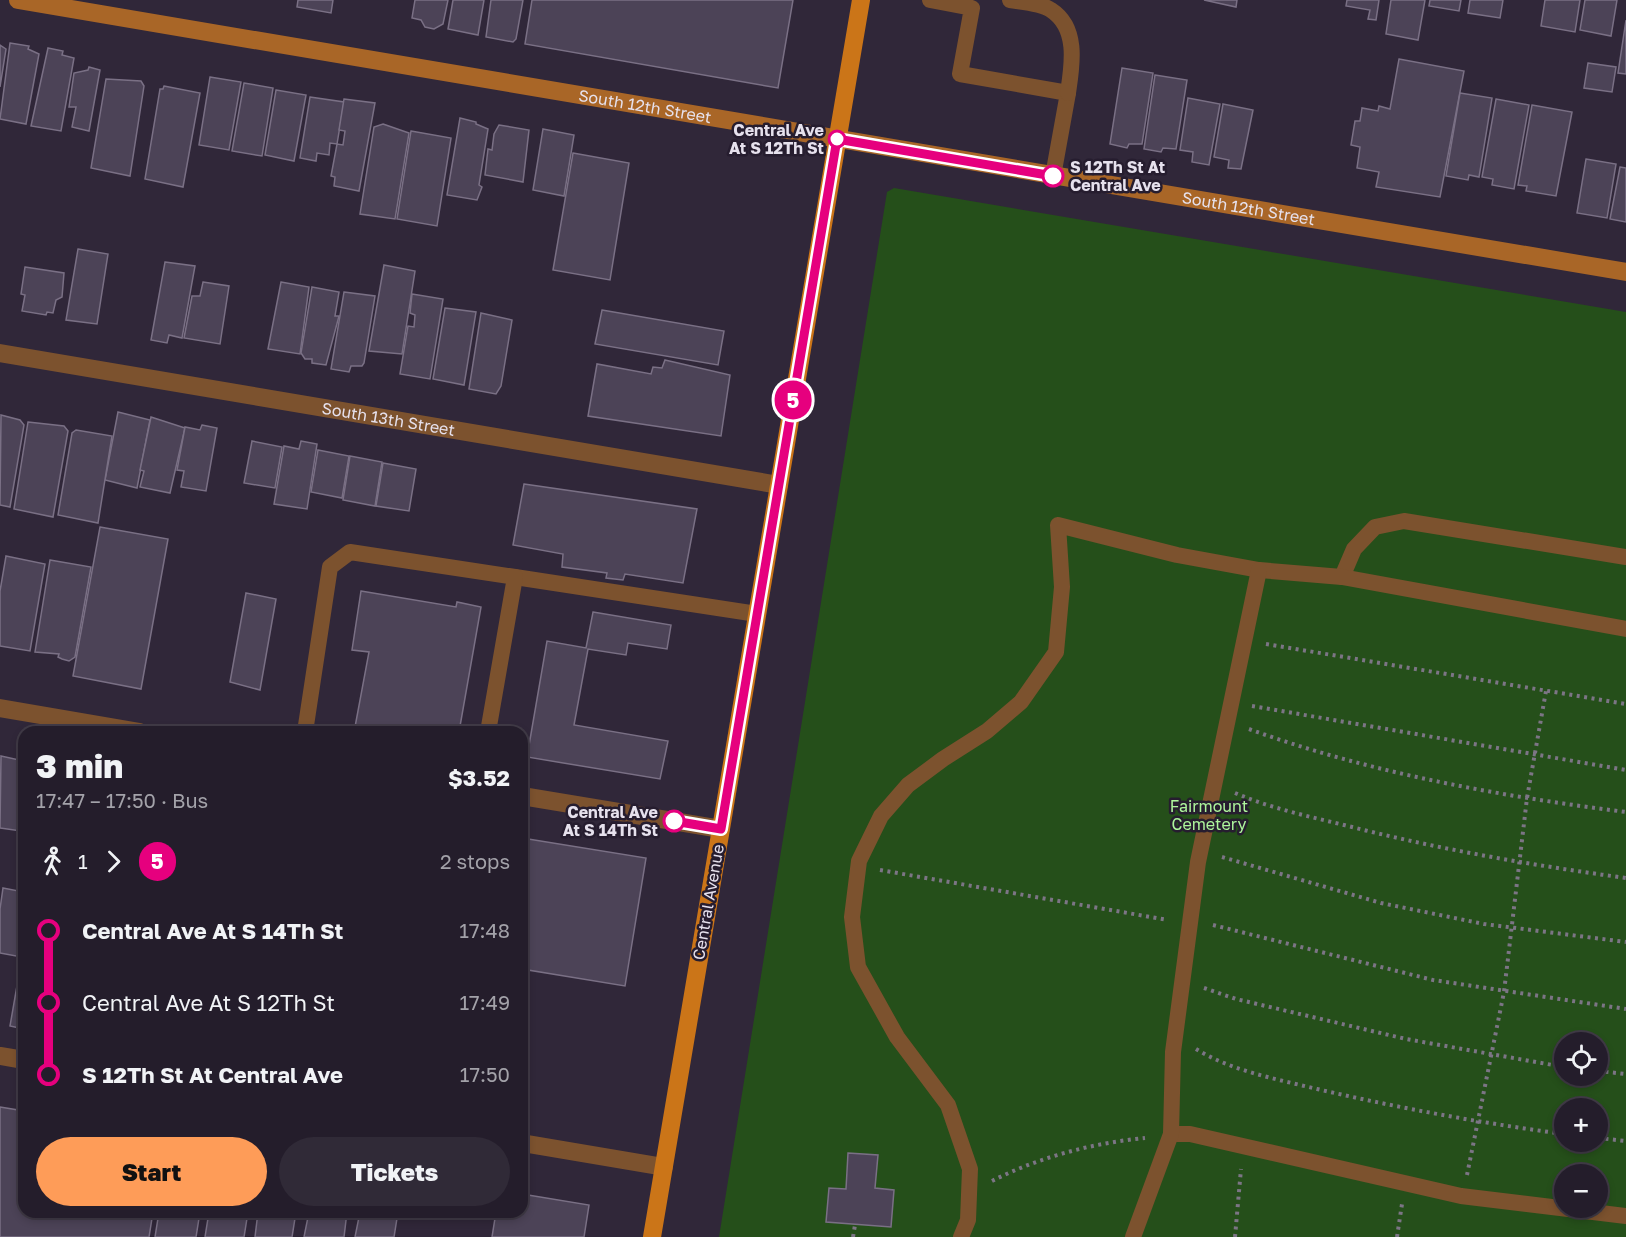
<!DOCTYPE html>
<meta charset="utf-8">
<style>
body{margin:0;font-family:"Golos Text",sans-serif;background:#302a37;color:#f1f3f6;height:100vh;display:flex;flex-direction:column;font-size:22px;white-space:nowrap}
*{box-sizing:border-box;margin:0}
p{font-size:20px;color:#a3a2a9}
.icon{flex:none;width:33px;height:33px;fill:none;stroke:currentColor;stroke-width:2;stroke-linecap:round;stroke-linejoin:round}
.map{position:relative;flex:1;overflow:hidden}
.sheet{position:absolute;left:18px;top:726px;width:510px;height:492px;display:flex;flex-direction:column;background:#241d2b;border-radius:18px;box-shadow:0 3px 9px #0003,0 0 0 2px #413b47}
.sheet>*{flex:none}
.badge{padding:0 12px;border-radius:20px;font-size:21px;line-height:39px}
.controls{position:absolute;left:1554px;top:1032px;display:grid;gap:12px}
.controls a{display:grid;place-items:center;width:54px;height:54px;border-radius:50%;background:#241d2b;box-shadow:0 3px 9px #0003,0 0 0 2px #413b47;font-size:30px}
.map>.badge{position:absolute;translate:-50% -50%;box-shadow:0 0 0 3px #fff}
.legs{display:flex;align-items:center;gap:9px;height:66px;padding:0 18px;font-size:20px}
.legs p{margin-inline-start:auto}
.head{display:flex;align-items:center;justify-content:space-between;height:102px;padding:0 18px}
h1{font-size:33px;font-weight:800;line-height:45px}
.cta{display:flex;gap:12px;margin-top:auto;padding:12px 18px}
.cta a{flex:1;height:69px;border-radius:36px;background:#fe9c58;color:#111;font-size:24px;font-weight:800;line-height:69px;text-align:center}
.cta a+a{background:#302a37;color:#f1f3f6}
ul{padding:0 18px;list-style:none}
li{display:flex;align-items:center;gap:21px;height:72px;font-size:22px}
li i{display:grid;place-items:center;width:9px;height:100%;margin:0 8px;background:currentColor}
li i::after{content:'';width:15px;height:15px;margin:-8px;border:4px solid;border-radius:50%;background:#241d2b}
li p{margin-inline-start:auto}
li:first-child i{background:linear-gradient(#0000 50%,currentColor 0)}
li:last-child i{background:linear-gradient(currentColor 50%,#0000 0)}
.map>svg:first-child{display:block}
.green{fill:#254f1a;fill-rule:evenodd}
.building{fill:#4c4357;stroke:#7a7085;stroke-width:1.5}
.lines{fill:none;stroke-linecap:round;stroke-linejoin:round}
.path{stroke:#7c7585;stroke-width:4;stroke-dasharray:3 4.5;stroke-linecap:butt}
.lane{stroke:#7c522e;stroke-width:16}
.street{stroke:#7c522e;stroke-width:18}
.secondary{stroke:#a96627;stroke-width:18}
.primary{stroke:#cb7518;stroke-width:18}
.line-1-casing{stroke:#fff;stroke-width:14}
.line-1{stroke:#e6007e;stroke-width:9}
.stop-1-dot{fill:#fff;stroke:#e6007e;stroke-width:3}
.labels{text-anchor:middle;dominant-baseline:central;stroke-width:5;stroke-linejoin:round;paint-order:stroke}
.street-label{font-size:16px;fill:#e6e1ed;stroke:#261d2f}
.stop-label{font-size:16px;font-weight:bold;fill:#e6e1ed;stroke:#261d2f;text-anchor:end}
.park-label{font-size:16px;fill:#aef69c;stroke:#261d2f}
</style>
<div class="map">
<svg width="1626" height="1237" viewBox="0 0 1626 1237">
<rect width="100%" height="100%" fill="#302739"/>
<path class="green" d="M894 188 1626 312V1237H719L887 192ZM1564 1042H1598V1076H1564ZM1564 1108H1598V1142H1564ZM1564 1174H1598V1208H1564Z"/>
<g class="building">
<path d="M298 0H333L331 13 297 7Z"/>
<path d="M415 0H448L443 24 434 29 425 27 421 20 412 18Z"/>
<path d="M453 0H484L478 35 448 29Z"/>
<path d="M491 0H523L516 39 513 42 486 37Z"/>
<path d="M532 0H793L778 88 525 44Z"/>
<path d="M1204 0H1237L1236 7Z"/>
<path d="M1347 0H1379L1376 20 1368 19 1370 10 1346 6Z"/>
<path d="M1391 0H1425L1418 40 1386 34Z"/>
<path d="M1430 0H1461L1459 11 1429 6Z"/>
<path d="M1470 0H1503L1500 18 1468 13Z"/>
<path d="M1545 0H1580L1575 32 1541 26Z"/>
<path d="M1585 0H1617L1611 36 1580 30Z"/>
<path d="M1626 20V74L1618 73Z"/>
<path d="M10 43 29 46 28 49 39 54 26 124 0 119Z"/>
<path d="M0 45 6 49 0 87Z"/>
<path d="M48 48 63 51 62 55 74 58 61 131 31 126Z"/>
<path d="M1399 59 1464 71 1440 197 1376 187 1379 172 1357 168 1360 147 1351 145 1355 121H1360L1362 108 1378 111 1379 106 1390 109Z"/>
<path d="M1588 63 1616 67 1612 92 1584 88Z"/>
<path d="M89 67 100 70 89 131 72 127 76 107H69L74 73 88 70Z"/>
<path d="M1122 68 1153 73 1142 144H1129L1127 148 1110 144Z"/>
<path d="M1155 75 1187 80 1176 149 1163 148 1161 152 1144 149Z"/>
<path d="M210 77 241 82 229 150 199 145Z"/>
<path d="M106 79 141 81 144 86 130 176 91 168Z"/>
<path d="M244 83 273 88 262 156 232 151Z"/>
<path d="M164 86 200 93 183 187 145 179 160 89H163Z"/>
<path d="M276 90 306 95 294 161 265 155Z"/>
<path d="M1460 93 1492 98 1479 177 1469 175 1468 180 1446 176Z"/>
<path d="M310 97 344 102 337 144 330 143 329 155 317 153 316 161 300 158Z"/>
<path d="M1188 98 1220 104 1209 165 1192 162 1193 152 1180 150Z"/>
<path d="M344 99 375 103 359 191 334 186 335 177 331 176 337 144 343 145 345 131 339 130Z"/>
<path d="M1496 99 1529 105 1514 189 1492 185 1493 179 1482 177Z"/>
<path d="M1223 104 1253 110 1241 169 1228 168 1229 160 1214 157Z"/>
<path d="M1532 105 1572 112 1556 196 1526 191 1527 186 1518 185Z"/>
<path d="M460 118 476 122V124L488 129 479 185 482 187 477 200 447 195Z"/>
<path d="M383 124 409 133 395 219 360 214 374 127Z"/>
<path d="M499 125 529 130 523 182 485 175 488 149 492 150 494 134Z"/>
<path d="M543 129 574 135 564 196 533 190Z"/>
<path d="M411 131 451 138 437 226 397 219Z"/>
<path d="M573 153 629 163 610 280 553 270Z"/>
<path d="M1586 159 1616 164 1607 218 1577 213Z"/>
<path d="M1620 167 1626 168V222L1610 219Z"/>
<path d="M78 249 108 254 97 324 66 320Z"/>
<path d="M165 262 195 266 182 338 169 335 167 343 151 340Z"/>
<path d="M384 265 415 271 402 354 369 351Z"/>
<path d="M25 267 64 273 62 297 56 300 53 313 47 312 46 315 22 311 25 295 21 294Z"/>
<path d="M203 282 229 286 220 344 184 338 192 296H200Z"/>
<path d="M281 282 309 287 300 354 268 349Z"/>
<path d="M312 287 339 292 335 316H339L326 365 312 363V359H305L301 353Z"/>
<path d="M344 292 375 296 364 363 362 366H351L349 372 331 369Z"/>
<path d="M412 294 443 299 430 379 400 374 408 326 414 327 415 315 410 313Z"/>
<path d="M445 308 476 312 464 385 433 379Z"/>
<path d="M602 310 724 331 718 365 595 344Z"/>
<path d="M481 313 512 320 501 386 496 394 469 389Z"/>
<path d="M665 360 730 375 721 436 588 416 597 364 651 374 653 367 662 368Z"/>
<path d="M118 412 150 420 137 488 105 480Z"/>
<path d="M1 415 20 420 24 425 10 507 0 505Z"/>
<path d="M151 417 185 428 170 493 140 487 144 471 140 470Z"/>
<path d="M28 422 64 426 68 431 53 517 14 509Z"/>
<path d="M202 425 217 428 206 491 181 487 184 471 177 470 185 427 200 430Z"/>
<path d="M76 430 112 436 98 523 58 515 72 433Z"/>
<path d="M252 441 282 447 275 488 244 483Z"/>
<path d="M301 441 317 444 307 509 274 504 284 446 299 449Z"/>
<path d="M318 450 349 456 342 498 311 492Z"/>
<path d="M350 456 382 462 375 506 343 500Z"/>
<path d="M383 463 416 469 409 511 376 506Z"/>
<path d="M524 484 697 509 683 583 625 574 623 580 606 578 607 573 562 567 563 554 513 545Z"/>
<path d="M100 527 168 539 141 689 73 676Z"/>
<path d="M6 556 45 564 30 651 0 646V591Z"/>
<path d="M50 560 91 567 75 657 69 661 62 659 58 657 59 654 35 652Z"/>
<path d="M361 591 456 607 457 602 481 607 459 732H382L355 727 369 652 352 650Z"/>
<path d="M246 593 276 599 260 690 230 682Z"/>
<path d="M593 612 671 625 667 649 628 643 626 655 588 649 574 725 668 741 660 779 527 757 547 641 586 648Z"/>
<path d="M1 756 24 761V813L21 831 0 828Z"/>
<path d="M522 838 646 858 625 986 522 969Z"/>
<path d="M3 888 24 892V1029L10 1026 22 957 0 953V909Z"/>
<path d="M522 992 528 993 522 1031Z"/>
<path d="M0 1107 24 1111V1212H153L149 1237H0Z"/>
<path d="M848 1153 878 1155 875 1188 894 1190 891 1227 826 1222 829 1188 846 1189Z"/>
<path d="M522 1194 589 1205 584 1237H492L496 1212H522Z"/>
<path d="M159 1212H200L196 1237H155Z"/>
<path d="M209 1212H248L244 1237H205Z"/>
<path d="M258 1212H296L292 1237H255Z"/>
<path d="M309 1212H347L344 1237H304Z"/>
<path d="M360 1212H398L394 1237H355Z"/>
</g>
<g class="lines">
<g class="path">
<path d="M1266 644 1626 704"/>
<path d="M1252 706 1626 770"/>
<path d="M1249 729C1370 773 1499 796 1626 812"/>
<path d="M1235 793C1270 808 1307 816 1344 825 1437 849 1531 865 1626 878"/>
<path d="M1222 857 1381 903 1484 924 1626 942"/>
<path d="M880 870 1168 920"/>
<path d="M1213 925 1433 980 1626 1009"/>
<path d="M1204 988 1236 999 1406 1039 1564 1067"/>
<path d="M1196 1049C1232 1071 1276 1079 1317 1089 1399 1108 1481 1123 1564 1134"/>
<path d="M1598 1071 1626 1074"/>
<path d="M1598 1138 1626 1141"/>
<path d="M1467 1175 1504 992 1527 798 1546 691"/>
<path d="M992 1181C1039 1157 1093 1143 1145 1138"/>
<path d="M853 1237 855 1225"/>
<path d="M1235 1237 1241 1169"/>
<path d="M1397 1237 1402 1204"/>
</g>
<g class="lane">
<path d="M930 0 972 8 960 74 1068 93 1053 176"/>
<path d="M1010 0C1022 2 1041 3 1051 10 1079 28 1072 66 1068 93"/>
<path d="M515 577 757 614"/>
<path d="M1342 577 1354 549 1375 527 1404 521 1626 557"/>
<path d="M305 732 330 567 350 552 515 577 488 732"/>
<path d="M1171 1134H1190L1461 1196 1626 1216"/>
<path d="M961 1237 968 1220 970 1169 948 1105 897 1037 858 967 852 917 859 861 881 816 908 785 943 759 987 731 1021 702 1056 652 1062 587 1058 525 1177 555 1259 570 1342 577 1626 629"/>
<path d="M1133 1237 1171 1134 1173 1052 1198 862 1259 570"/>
</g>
<g class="street">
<path id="s1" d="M0 353 779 485"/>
<path d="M0 708 140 732"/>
<path d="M522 796 721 829"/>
<path d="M0 1056 24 1060"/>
<path d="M522 1143 664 1167"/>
</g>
<path class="secondary" id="s2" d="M18 0 1626 272"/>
<path class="primary" d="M652 1237 861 0"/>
</g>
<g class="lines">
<defs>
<path id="line-1" d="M674 821 721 829 837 139 1053 176"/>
</defs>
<use href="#line-1" class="line-1-casing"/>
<use href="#line-1" class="line-1"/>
</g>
<g class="stop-1-dot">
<circle cx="837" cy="139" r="8"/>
<circle cx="1053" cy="176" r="10"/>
<circle cx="674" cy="821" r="10"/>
</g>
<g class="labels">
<g class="street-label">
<text stroke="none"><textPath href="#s2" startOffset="636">South 12th Street</textPath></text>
<text stroke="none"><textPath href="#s2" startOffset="1248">South 12th Street</textPath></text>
<text stroke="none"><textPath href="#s1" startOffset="394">South 13th Street</textPath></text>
<text transform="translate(708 902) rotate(-80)">Central Avenue</text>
</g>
<g class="stop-label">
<text x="824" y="130">Central Ave<tspan x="824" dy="18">At S 12Th St</tspan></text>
<text x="1070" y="167" text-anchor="start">S 12Th St At<tspan x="1070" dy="18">Central Ave</tspan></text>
<text x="658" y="812">Central Ave<tspan x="658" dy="18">At S 14Th St</tspan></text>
</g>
<g class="park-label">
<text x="1209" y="806">Fairmount<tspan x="1209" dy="18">Cemetery</tspan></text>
</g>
</g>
</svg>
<div class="controls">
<a><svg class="icon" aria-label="locate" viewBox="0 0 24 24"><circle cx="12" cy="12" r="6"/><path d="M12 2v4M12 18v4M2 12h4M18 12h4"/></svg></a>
<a>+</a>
<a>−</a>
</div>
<b class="badge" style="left:793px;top:400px;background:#e6007e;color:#fff">5</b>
<section class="sheet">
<div class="head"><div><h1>3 min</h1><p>17:47 – 17:50 · Bus</p></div><b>$3.52</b></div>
<div class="legs"><svg class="icon" aria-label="walk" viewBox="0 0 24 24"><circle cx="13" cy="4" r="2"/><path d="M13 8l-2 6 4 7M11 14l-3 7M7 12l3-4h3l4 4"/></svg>1<svg class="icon" aria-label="forward" viewBox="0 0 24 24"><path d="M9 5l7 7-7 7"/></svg><b class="badge" style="background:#e6007e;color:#fff">5</b><p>2 stops</p></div>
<ul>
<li><i style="color:#e6007e"></i><b>Central Ave At S 14Th St</b><p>17:48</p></li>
<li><i style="color:#e6007e"></i><span>Central Ave At S 12Th St</span><p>17:49</p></li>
<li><i style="color:#e6007e"></i><b>S 12Th St At Central Ave</b><p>17:50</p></li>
</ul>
<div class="cta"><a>Start</a><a>Tickets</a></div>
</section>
</div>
